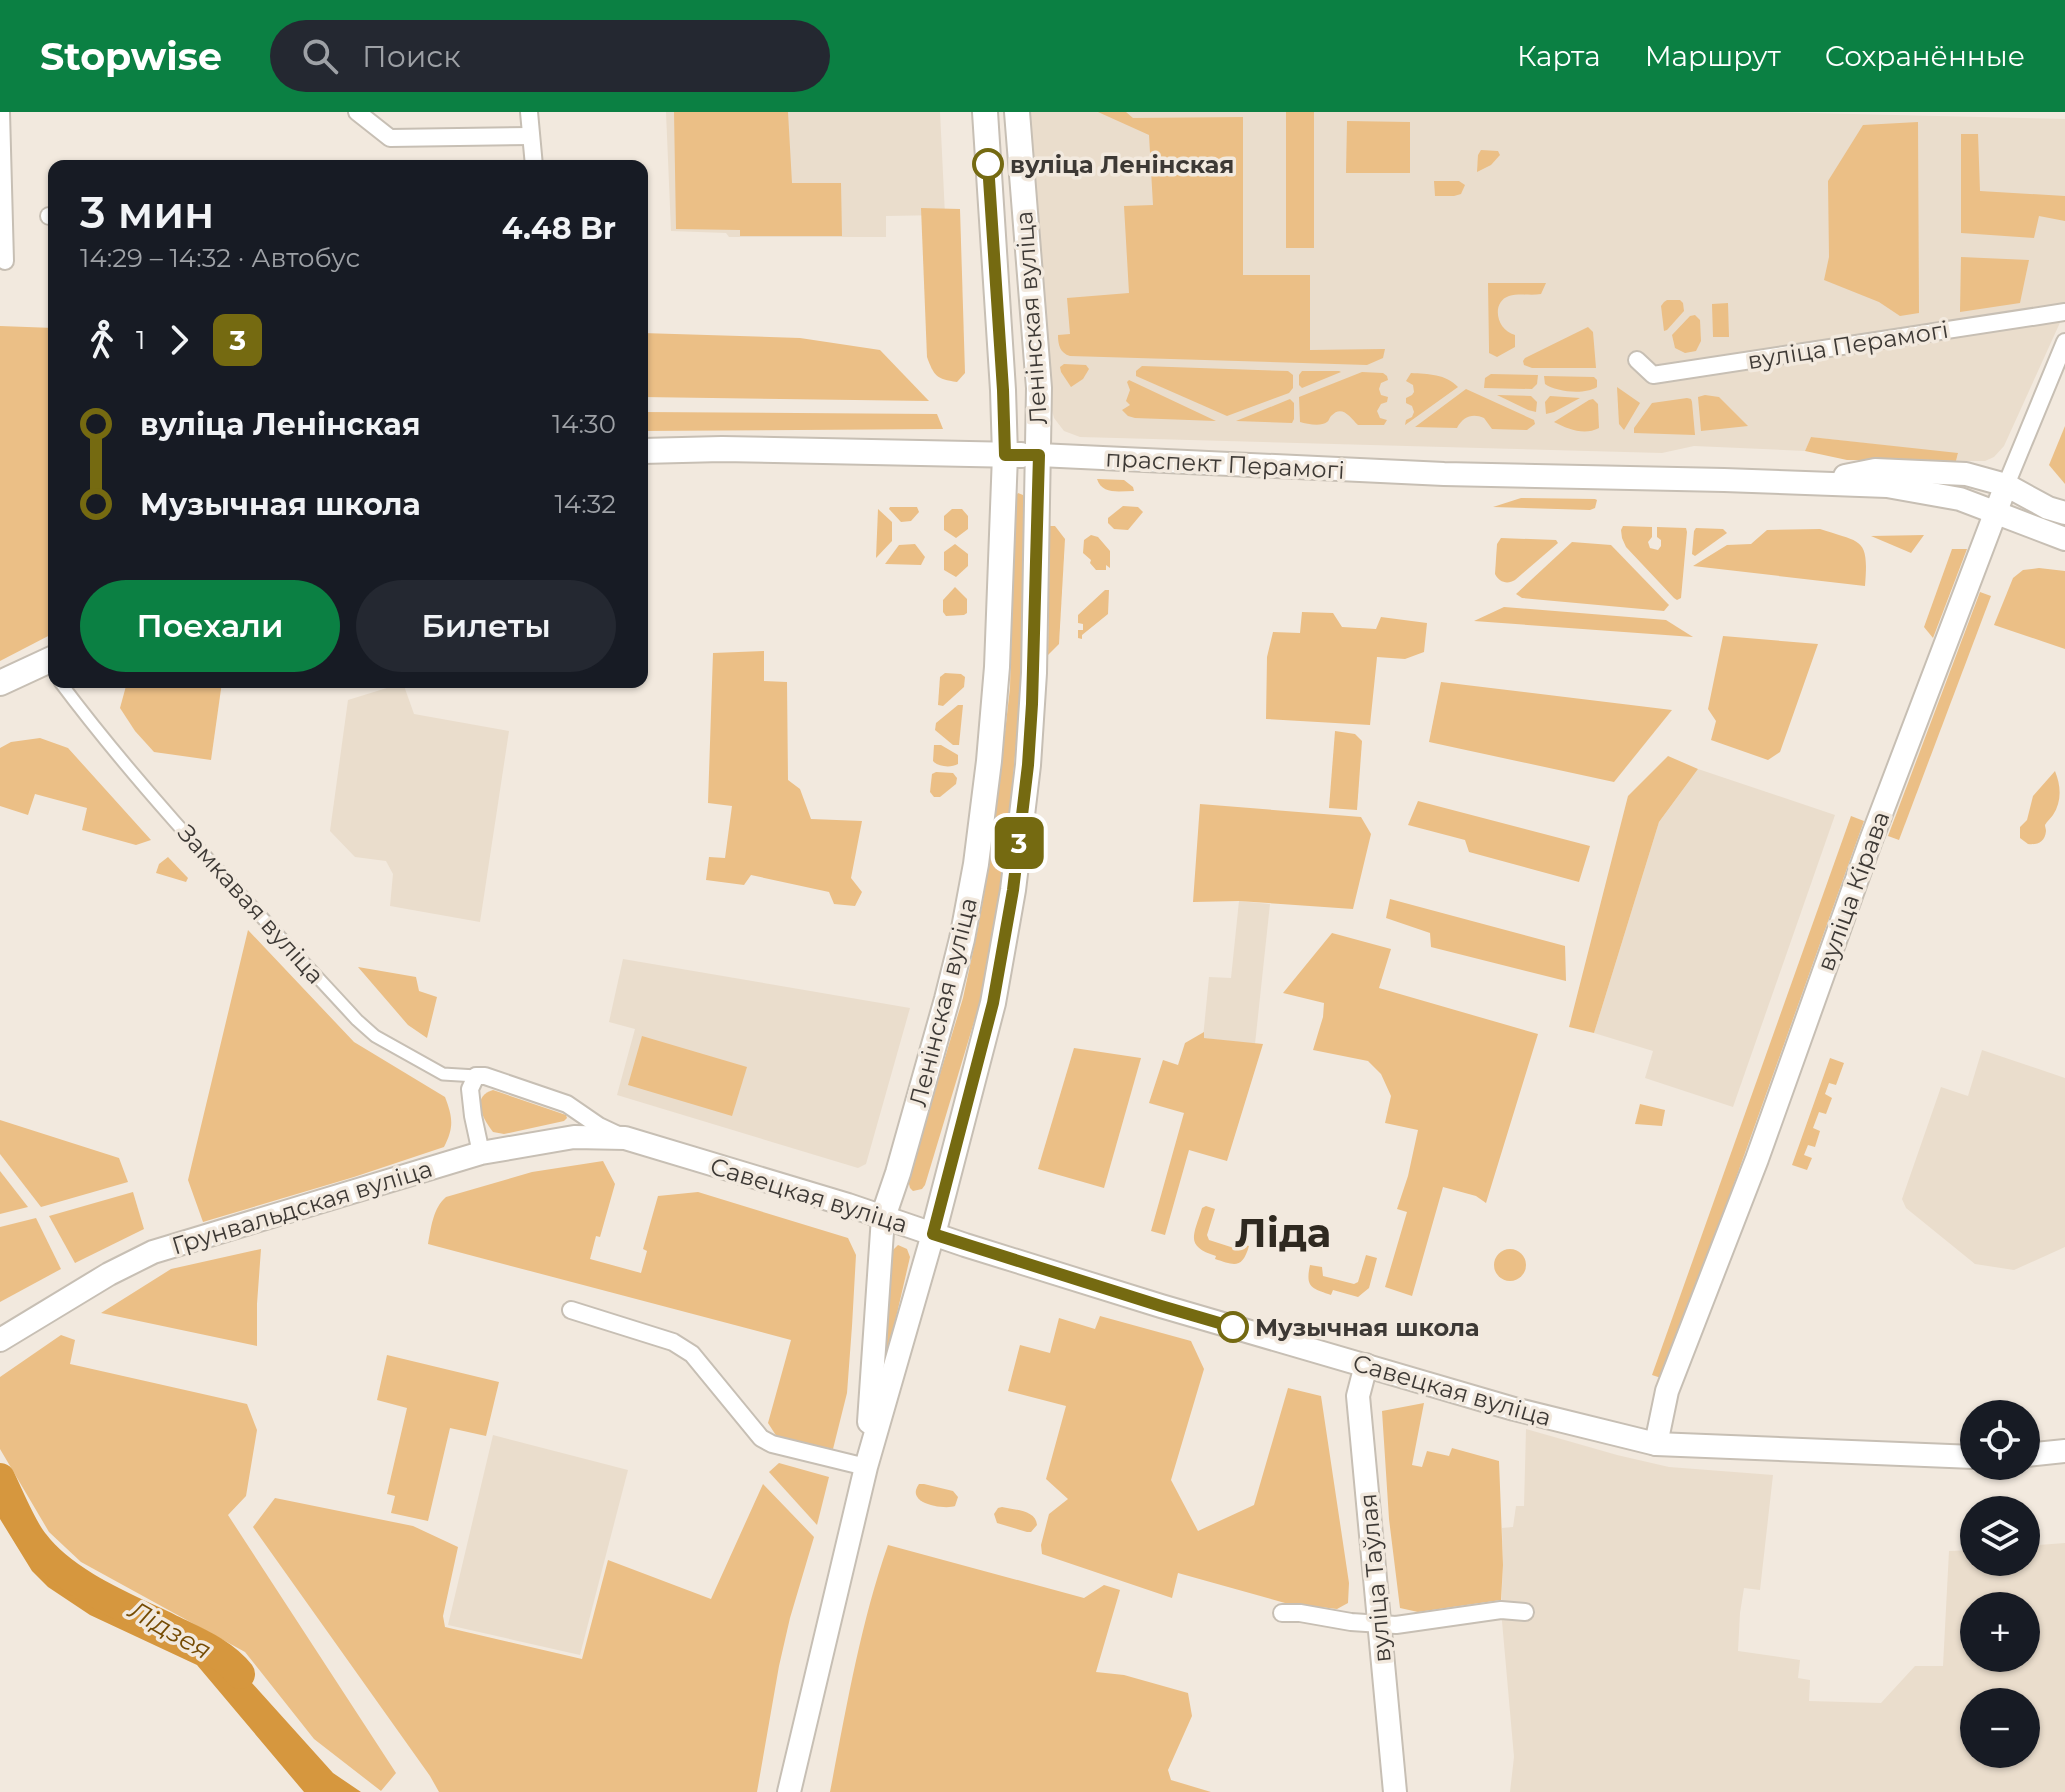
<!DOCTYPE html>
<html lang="ru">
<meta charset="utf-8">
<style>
body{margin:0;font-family:Montserrat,sans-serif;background:#242831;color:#f1f3f6;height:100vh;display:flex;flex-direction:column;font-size:30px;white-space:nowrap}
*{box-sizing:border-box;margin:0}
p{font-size:26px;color:#9ea1a6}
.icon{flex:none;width:44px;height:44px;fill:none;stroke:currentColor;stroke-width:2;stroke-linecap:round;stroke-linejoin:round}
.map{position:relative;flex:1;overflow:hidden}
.details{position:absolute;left:48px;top:48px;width:600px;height:528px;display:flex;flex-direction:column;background:#171b24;border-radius:16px;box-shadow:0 2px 6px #0004}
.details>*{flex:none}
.badge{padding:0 16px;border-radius:12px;font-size:28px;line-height:52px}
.controls{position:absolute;left:1960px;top:1288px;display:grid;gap:16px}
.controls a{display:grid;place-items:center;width:80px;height:80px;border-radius:50%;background:#171b24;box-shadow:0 2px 6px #0004;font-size:40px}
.map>.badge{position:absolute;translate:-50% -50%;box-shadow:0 0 0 4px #fff}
.legs{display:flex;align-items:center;gap:12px;height:88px;padding:0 32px;font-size:26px}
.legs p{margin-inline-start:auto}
.overview{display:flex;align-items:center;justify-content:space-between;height:136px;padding:0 32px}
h1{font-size:44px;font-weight:600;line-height:60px}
.action{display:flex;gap:16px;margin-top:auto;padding:16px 32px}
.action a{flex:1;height:92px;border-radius:48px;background:#0b8043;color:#fff;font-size:32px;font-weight:600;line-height:92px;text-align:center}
.action a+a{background:#242831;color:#f1f3f6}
ul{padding:0 32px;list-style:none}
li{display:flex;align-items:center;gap:28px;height:80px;font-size:30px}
li i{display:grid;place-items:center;width:12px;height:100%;margin:0 10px;background:currentColor}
li i::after{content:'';width:20px;height:20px;margin:-10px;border:6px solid;border-radius:50%;background:#171b24}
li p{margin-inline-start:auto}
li:first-child i{background:linear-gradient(#0000 50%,currentColor 0)}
li:last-child i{background:linear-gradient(currentColor 50%,#0000 0)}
header{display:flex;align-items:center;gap:48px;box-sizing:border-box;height:112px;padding:0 40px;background:#0b8043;color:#fff}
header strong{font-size:38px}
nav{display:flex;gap:44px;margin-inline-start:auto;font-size:28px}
.search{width:560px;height:72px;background:#242831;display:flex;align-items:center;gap:20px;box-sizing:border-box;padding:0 28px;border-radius:44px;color:#9ea1a6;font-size:30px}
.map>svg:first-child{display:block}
.built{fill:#eaddcc;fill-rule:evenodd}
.green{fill:#ebbf86}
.water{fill:#d6973e}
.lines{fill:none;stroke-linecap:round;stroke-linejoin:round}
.river{stroke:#d6973e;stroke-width:30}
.pedestrian-casing{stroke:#c7bfb4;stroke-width:15}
.minor-casing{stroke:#c7bfb4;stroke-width:20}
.secondary-casing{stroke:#c7bfb4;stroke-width:26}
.primary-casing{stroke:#c7bfb4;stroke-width:28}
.pedestrian{stroke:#fff;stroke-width:11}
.minor{stroke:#fff;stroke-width:16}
.secondary{stroke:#fff;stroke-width:22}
.primary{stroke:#fff;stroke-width:24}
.line-1-casing{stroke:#fff;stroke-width:18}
.line-1{stroke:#756a11;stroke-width:12}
.stop-1-dot{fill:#fff;stroke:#756a11;stroke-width:4}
.labels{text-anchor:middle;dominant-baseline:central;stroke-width:7;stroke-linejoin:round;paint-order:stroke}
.stop-label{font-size:24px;font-weight:bold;fill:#3d3935;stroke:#f2e9de;text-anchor:start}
.street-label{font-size:24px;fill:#3d3935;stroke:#f2e9de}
.water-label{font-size:26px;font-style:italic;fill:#754b03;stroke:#f2e9de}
.town-label{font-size:40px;font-weight:bold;fill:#2f2920;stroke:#f2e9de}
</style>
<header>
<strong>Stopwise</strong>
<div class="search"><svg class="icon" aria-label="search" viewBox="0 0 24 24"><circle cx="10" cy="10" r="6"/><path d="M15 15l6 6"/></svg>Поиск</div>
<nav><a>Карта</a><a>Маршрут</a><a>Сохранённые</a></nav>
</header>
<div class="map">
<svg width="2065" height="1680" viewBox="0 0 2065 1680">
<rect width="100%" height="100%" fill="#f2e9de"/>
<g class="built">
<path d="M666 0H940L945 103 886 104V125H729L726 121 671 119Z"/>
<path d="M1031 0H1767L2065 7V190L2063 204 2004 334 1994 345 1985 349H1956L1958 342 1811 325 1805 339 1694 334 1662 341 1080 325 1064 319 1054 306 1049 287 1028 10Z"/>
<path d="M403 571 414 602 509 619 480 810 390 794 393 762 386 749 355 745 330 719 348 588Z"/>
<path d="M1698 657 1835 703 1733 995 1645 966 1653 939 1594 921 1659 710Z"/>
<path d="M1239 789 1270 792 1255 932 1203 926 1209 865 1231 866Z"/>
<path d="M623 847 910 896 866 1052 858 1056 617 983 635 917 609 910Z"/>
<path d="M1982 938 2065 966V1135L2014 1158 1975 1152 1906 1096 1902 1087 1941 975 1968 984Z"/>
<path d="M1526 1317 1617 1343 1669 1355 1773 1363 1760 1478 1744 1476 1740 1501 1738 1539 1800 1548 1798 1566 1810 1568 1809 1589 1881 1591 1915 1554H1943L1949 1439 1974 1438V1450H2026V1434L2065 1431V1680H1510L1514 1645 1501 1498 1503 1453 1502 1416 1513 1415 1516 1394H1524ZM1974 1494H2026V1546H1974ZM1974 1590H2026V1642H1974Z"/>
<path d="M493 1323 628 1358 580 1543 448 1513Z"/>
</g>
<g class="green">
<path d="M674 0H788L792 71H841L842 124H740V118L676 117Z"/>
<path d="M1098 0H1126L1133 6 1243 5V163H1310V238L1385 237 1383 246 1367 253 1070 244C1060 241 1058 233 1058 223L1070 222 1067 186 1129 181 1124 94 1153 93 1149 23Z"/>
<rect x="1286" y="0" width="28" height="136"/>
<path d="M1347 9 1410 10V61H1346Z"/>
<path d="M1918 10 1919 201 1900 204 1879 190 1824 168 1829 145 1828 69 1863 13Z"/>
<path d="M1961 22H1978L1980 79 2065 84V109L2039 104 2034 126 1961 121Z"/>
<path d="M1481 38 1498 39 1500 43 1491 53 1477 60 1478 43Z"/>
<path d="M1434 69H1459L1465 73 1461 82 1454 84H1435Z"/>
<path d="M921 96 960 97 965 261 957 270C936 267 934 264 927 245Z"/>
<path d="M1961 145 2029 148 2020 191 1960 200Z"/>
<path d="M1488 171H1546L1541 182C1531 184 1519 181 1509 184 1491 190 1496 218 1515 223V235L1497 245 1489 241V236Z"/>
<path d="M1667 188H1680L1683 191 1684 199 1667 218 1664 219 1661 194 1664 190Z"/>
<path d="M1728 191 1729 225H1713L1712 192Z"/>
<path d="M1695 203 1700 208 1701 229 1696 239 1685 241 1675 236 1672 223 1690 204Z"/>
<path d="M0 214 54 216V521L0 549Z"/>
<path d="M1588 215 1593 220 1596 256H1532L1524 253 1523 249 1525 246Z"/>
<path d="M642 221 800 226 880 238 929 289 642 285Z"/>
<path d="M1064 252 1086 253 1089 257 1083 267 1071 275 1061 260 1060 255Z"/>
<path d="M1142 254 1288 259 1293 263V276L1289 281 1227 304 1136 264V259Z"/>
<path d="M1302 259H1339L1341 260 1302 276 1299 273V263Z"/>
<path d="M1362 260 1383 261 1387 264 1388 268 1381 271 1379 277 1381 283 1388 285 1387 290 1381 292 1377 299 1380 306 1387 308 1384 313H1358C1350 305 1342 292 1331 304 1329 306 1329 309 1327 310 1321 315 1307 312 1300 310L1299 285Z"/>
<path d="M1411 261C1428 262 1446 262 1458 275L1405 313 1406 308 1412 305 1414 300 1412 294 1406 291V286L1412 283 1414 280 1413 273 1406 269Z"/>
<path d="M1491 262 1538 263 1537 272 1532 277 1484 276 1485 266Z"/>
<path d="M1544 264 1594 265 1597 268V275C1585 283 1556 280 1545 272Z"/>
<path d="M1129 268 1216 309 1135 306 1128 304 1122 298 1130 293 1126 289 1130 278 1127 270Z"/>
<path d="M1617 275 1640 291 1624 318 1619 312Z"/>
<path d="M1466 277 1534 308 1535 312 1527 318 1492 317 1484 306C1472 301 1463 305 1457 316L1415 315Z"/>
<path d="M1497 283 1531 284 1537 290 1536 300 1528 298Z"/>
<path d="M1705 283 1719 285 1748 314 1701 319 1698 285Z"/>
<path d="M1550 284 1580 286 1554 300 1546 302 1545 290Z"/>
<path d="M1687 286 1691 287 1692 290 1695 323 1634 321V316L1652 291Z"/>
<path d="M1290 287 1294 291V307L1292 311 1236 309Z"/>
<path d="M1593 287 1598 292 1599 316C1584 324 1568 317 1554 310L1589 288Z"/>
<path d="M642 300 937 302 943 317 642 319Z"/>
<path d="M2065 314V372L2049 353Z"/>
<path d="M1811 325 1958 341 1956 349 1847 348 1805 339Z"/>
<path d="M1097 367 1124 368 1133 375 1134 379C1119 379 1102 383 1097 367Z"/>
<path d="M1018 381 1023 383 1024 385 1021 577 1006 743 980 890 925 1073 922 1077 913 1079 910 1076 908 1068 963 886 978 816 991 743 1010 576 1015 385Z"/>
<path d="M1521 386 1595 387 1597 388 1595 396 1590 398 1493 395Z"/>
<path d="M1123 394 1138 395 1143 400 1128 418 1114 417 1108 411V406Z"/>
<path d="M890 395H917L919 400 911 409 901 410 889 397Z"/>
<path d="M878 397 892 410V429L876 446Z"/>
<path d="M952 397H962L968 404V417L956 426 944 418V404Z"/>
<path d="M1050 414H1055L1065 427 1059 532 1048 543Z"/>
<path d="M1623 414 1652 415V425L1648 430 1650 436 1658 438 1661 434V428L1657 425V415L1686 416 1687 420 1681 486 1677 488 1674 486 1626 435 1622 426 1621 418Z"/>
<path d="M1696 416 1723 417 1727 421 1695 444 1692 442 1694 419Z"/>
<path d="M1820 417C1862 431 1869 425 1865 474L1693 454 1727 433 1751 432 1767 418Z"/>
<path d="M1091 423 1098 425 1110 439V456L1106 453V458H1096L1090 451 1091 448 1083 441 1084 428Z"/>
<path d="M1924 423 1911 441 1871 424Z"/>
<path d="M1501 426 1556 428 1558 431 1515 468C1507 473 1499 470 1495 462L1497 432Z"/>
<path d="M1572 430 1611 433 1669 493 1664 499 1522 486 1516 482Z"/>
<path d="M915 432 925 445 921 453 885 452 899 433Z"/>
<path d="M955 432 968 442V454L956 465 944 458V440Z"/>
<path d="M1952 437H1967L1933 526 1924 515Z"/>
<path d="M2039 456 2065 459V537L1994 513 2013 466 2023 458Z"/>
<path d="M955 475 967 487V501L964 503 946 504 943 500V488Z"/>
<path d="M1105 478H1109L1108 502 1082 523V527L1078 526V518H1083V512L1078 511V503Z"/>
<path d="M1980 480 1991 484 1899 728 1888 724Z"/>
<path d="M1504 495 1666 508 1693 525 1474 509Z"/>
<path d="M1302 500 1333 501 1342 515 1376 517 1381 505 1427 511 1424 540 1405 547 1377 545 1370 613 1266 607 1267 545 1273 520 1300 521Z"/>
<path d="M1723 524 1818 532 1780 640 1768 648 1711 628 1716 609 1708 597Z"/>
<path d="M764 539V569L787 570 788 668 800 677 811 707 862 709 851 766 862 780 855 794 834 792 829 780 751 763 744 773 706 768 709 745 725 746 732 694 708 691 713 541Z"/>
<path d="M945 561 961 562 965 565 964 575 943 594 938 593 940 565Z"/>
<path d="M131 570H222L211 648 154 640 135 619 120 596 126 574Z"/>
<path d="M1441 570 1672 598 1614 670 1429 630Z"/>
<path d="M958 593H963L959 633H953L935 618 936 611Z"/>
<path d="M1335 619 1355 622 1362 629 1357 698 1329 696Z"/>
<path d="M40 626 68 636 151 728 136 733 82 718 87 696 35 682 28 703 0 694V636L11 630Z"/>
<path d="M934 633H941L958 643V652C951 656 938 655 933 649Z"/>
<path d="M1668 644 1698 657 1659 710 1594 921 1569 915 1628 684Z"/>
<path d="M2055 659C2061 674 2062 689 2053 703 2051 706 2047 709 2045 713 2045 715 2046 717 2046 719 2045 730 2038 733 2028 732L2020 726V715L2027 708 2033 684Z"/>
<path d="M936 660 953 661 957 666 956 672 940 685H934L930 680 932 662Z"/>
<path d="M1418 689 1590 734 1579 770 1469 740 1465 728 1408 713Z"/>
<path d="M1200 692 1361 705 1371 722 1353 797 1239 789 1193 790Z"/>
<path d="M1851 704 1864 709 1664 1267 1652 1263Z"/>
<path d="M168 745 188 766 186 770 156 761 159 752Z"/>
<path d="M1390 787 1565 834 1566 869 1431 835 1430 821 1386 806Z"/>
<path d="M248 818 354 930 445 985C453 1006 454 1015 444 1035L354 1065 203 1110 188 1068Z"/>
<path d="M1332 821 1391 837 1379 876 1538 922 1486 1091 1476 1084 1443 1075 1412 1184 1385 1175 1407 1100 1397 1097 1408 1064 1418 1018 1385 1011 1391 984 1381 962 1368 949 1313 938 1323 905 1324 891 1283 881Z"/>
<path d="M358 855 416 865 419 879 437 885 427 926 408 913Z"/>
<path d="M1204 920V926L1263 932 1227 1049 1189 1038 1165 1123 1151 1119 1184 1001 1149 991 1163 948 1178 953 1185 931Z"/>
<path d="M642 924 747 955 732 1004 628 973Z"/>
<path d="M1074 936 1141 946 1104 1076 1038 1057Z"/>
<path d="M1830 946 1844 951 1836 973 1829 971 1825 982 1832 986 1826 1002 1819 1000 1813 1016 1820 1019 1815 1035 1808 1033 1804 1043 1812 1046 1807 1058 1792 1053Z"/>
<path d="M493 978 566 1003 567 1006 564 1009 504 1022 493 1020C483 1007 470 985 493 978Z"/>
<path d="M1640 992 1665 998 1662 1014 1635 1012Z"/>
<path d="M0 1008 119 1046 128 1070 41 1095 0 1042Z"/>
<path d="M603 1049 615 1072 600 1125 596 1124 590 1147 641 1161 647 1139 643 1137 658 1084 698 1080 848 1126 856 1143 852 1214 847 1281 833 1337 777 1325 768 1311 791 1228 428 1132C431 1116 433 1096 446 1085L532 1060Z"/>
<path d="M0 1059 28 1095 0 1102Z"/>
<path d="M133 1080 144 1117 75 1151 49 1104Z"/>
<path d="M1206 1094 1215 1097 1207 1123 1209 1128 1234 1136 1237 1134 1238 1131 1249 1134C1242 1158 1234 1153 1215 1147L1216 1144C1184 1134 1194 1123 1202 1096Z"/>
<path d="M36 1106 61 1157 0 1190V1115Z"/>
<path d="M898 1133 907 1137 910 1145 878 1284 891 1140Z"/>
<circle cx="1510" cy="1153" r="16"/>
<path d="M261 1137 257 1192V1234L101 1201 171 1157Z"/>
<path d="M1366 1143 1377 1146 1369 1176 1358 1185 1333 1178 1331 1183C1312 1176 1305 1176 1310 1153L1322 1155 1323 1164 1354 1172 1358 1170Z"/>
<path d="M1100 1204 1191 1229 1204 1257 1171 1368 1198 1419 1254 1393 1288 1276 1321 1284 1349 1471 1348 1491 1337 1497 1285 1491 1178 1461 1172 1486 1042 1442 1041 1433 1049 1402 1068 1387 1046 1367 1066 1294 1008 1279 1020 1233 1050 1241 1059 1206 1095 1217Z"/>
<path d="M61 1223 75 1228 70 1252 247 1292 257 1318 246 1384 228 1403 396 1661 381 1679 314 1627 245 1540 81 1450 49 1420 0 1337V1265Z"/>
<path d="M387 1243 499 1270 486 1324 450 1316 428 1409 391 1401 395 1384 387 1382 407 1296 377 1288Z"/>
<path d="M1424 1291 1412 1353 1422 1355 1427 1339 1449 1344 1452 1336 1499 1349 1503 1453 1501 1488 1418 1500 1400 1496 1389 1407 1382 1299Z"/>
<path d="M779 1351 829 1365 817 1413 769 1360Z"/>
<path d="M763 1372 814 1425 790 1506 779 1554 757 1680H439L430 1664 253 1415 275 1386 413 1414 458 1435 443 1504 445 1515 582 1547 608 1448 711 1487Z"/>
<path d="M919 1372H924L953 1379 958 1385 955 1394C945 1398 904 1392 919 1372Z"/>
<path d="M1002 1395C1015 1398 1036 1398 1037 1413L1031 1420H1027L997 1411 994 1402 998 1396Z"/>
<path d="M888 1433 1084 1486 1104 1473 1120 1478 1096 1560 1124 1563 1188 1581 1192 1604 1168 1658 1171 1668 1211 1680H830C846 1598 860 1513 888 1433Z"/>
</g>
<path class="water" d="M0 1370 40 1441 81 1474 233 1550 333 1661 361 1680H304L197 1553 90 1503 48 1475 32 1459 0 1407Z"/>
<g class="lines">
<path class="river" d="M0 1366C9 1384 22 1417 34 1431 64 1471 124 1495 168 1516 192 1528 223 1540 240 1562"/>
<defs>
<path id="pedestrian" d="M60 570C150 690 256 798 357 908L375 924 443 962 476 964"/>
<g id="minor">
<path d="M1 0 5 149"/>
<path d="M357 0 390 26 531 24"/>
<path d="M529 0 534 54"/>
<path d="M49 104H54"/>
<path d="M1637 248 1653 263 2065 200"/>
<path d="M2006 373 2065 230"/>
<path d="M481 1041 473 1004 470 977 476 964H485L567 992 599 1014 616 1022"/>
<path d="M571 1198 673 1230 692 1242 761 1326 772 1332 866 1355"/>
<path d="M1282 1501H1300L1351 1510 1396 1513 1501 1498 1525 1500"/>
</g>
<g id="secondary">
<path d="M1039 343 1444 362 1724 368 1887 374 1960 387 2065 427"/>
<path d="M1845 364 1875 358 1966 362 2006 373 2048 396 2065 401"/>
<path d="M0 1228 109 1162 153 1140 481 1041 574 1025 625 1026 848 1093 965 1133 1161 1194 1514 1297 1656 1332 1974 1345"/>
<path d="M1366 1253 1358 1284 1395 1680"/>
<path d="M869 1310 883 1105"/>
<path d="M1656 1332 1667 1279 1757 1047 1871 728 2006 373"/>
<path d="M2026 1343 2065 1339"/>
<path d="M789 1680 866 1355 933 1122"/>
</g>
<g id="primary">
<path d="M642 339 722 337 1021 343"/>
<path d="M0 571 54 546"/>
<path d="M883 1105 898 1061 947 887 962 827 976 752 989 649 997 555 1005 343 1003 278 985 0"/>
<path d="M933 1122 993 891 1013 778 1028 653 1034 561 1039 276 1017 0"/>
</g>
</defs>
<use href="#pedestrian" class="pedestrian-casing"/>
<use href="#minor" class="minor-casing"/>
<use href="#secondary" class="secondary-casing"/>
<use href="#primary" class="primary-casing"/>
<use href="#pedestrian" class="pedestrian"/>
<use href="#minor" class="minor"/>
<use href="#secondary" class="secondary"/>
<use href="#primary" class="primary"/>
</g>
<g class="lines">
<defs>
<path id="line-1" d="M988 52 1003 278 1005 343H1039L1032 592 1028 653 1013 778 993 891 933 1122 1161 1194 1233 1215"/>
</defs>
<use href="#line-1" class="line-1-casing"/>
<use href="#line-1" class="line-1"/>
</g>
<g class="stop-1-dot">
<circle cx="988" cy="52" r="14"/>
<circle cx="1233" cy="1215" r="14"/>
</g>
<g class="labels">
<g class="stop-label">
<text x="1010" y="52">вуліца Ленінская</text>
<text x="1255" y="1215">Музычная школа</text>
</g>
<g class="street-label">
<text transform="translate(1031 206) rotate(-94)">Ленінская вуліца</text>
<text transform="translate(1848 233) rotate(-9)">вуліца Перамогі</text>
<text transform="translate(1225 352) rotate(3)">праспект Перамогі</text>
<text transform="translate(1853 779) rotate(-70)">вуліца Кірава</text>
<text transform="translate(251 792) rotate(48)">Замкавая вуліца</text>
<text transform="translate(943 890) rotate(-76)">Ленінская вуліца</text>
<text transform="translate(809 1083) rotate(17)">Савецкая вуліца</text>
<text transform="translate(302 1095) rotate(-17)">Грунвальдская вуліца</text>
<text transform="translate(1452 1278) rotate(16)">Савецкая вуліца</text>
<text transform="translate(1375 1466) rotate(-95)">вуліца Таўлая</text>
</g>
<g class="water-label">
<text transform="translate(170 1518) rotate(30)">Лідзея</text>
</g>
<g class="town-label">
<text x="1283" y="1120">Ліда</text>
</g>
</g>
</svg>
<div class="controls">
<a><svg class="icon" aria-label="locate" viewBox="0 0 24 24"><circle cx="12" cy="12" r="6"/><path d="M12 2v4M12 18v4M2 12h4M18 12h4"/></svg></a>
<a><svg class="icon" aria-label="layers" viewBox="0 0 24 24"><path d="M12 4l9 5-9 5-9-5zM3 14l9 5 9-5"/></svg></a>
<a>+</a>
<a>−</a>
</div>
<b class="badge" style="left:1019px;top:731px;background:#756a11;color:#fff">3</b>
<section class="details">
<div class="overview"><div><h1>3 мин</h1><p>14:29 – 14:32 · Автобус</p></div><b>4.48 Br</b></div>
<div class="legs"><svg class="icon" aria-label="walk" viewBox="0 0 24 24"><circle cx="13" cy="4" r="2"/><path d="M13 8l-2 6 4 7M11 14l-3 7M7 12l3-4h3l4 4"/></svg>1<svg class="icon" aria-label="forward" viewBox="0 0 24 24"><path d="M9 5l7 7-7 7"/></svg><b class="badge" style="background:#756a11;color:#fff">3</b></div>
<ul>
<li><i style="color:#756a11"></i><b>вуліца Ленінская</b><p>14:30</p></li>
<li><i style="color:#756a11"></i><b>Музычная школа</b><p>14:32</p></li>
</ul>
<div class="action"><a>Поехали</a><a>Билеты</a></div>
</section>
</div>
